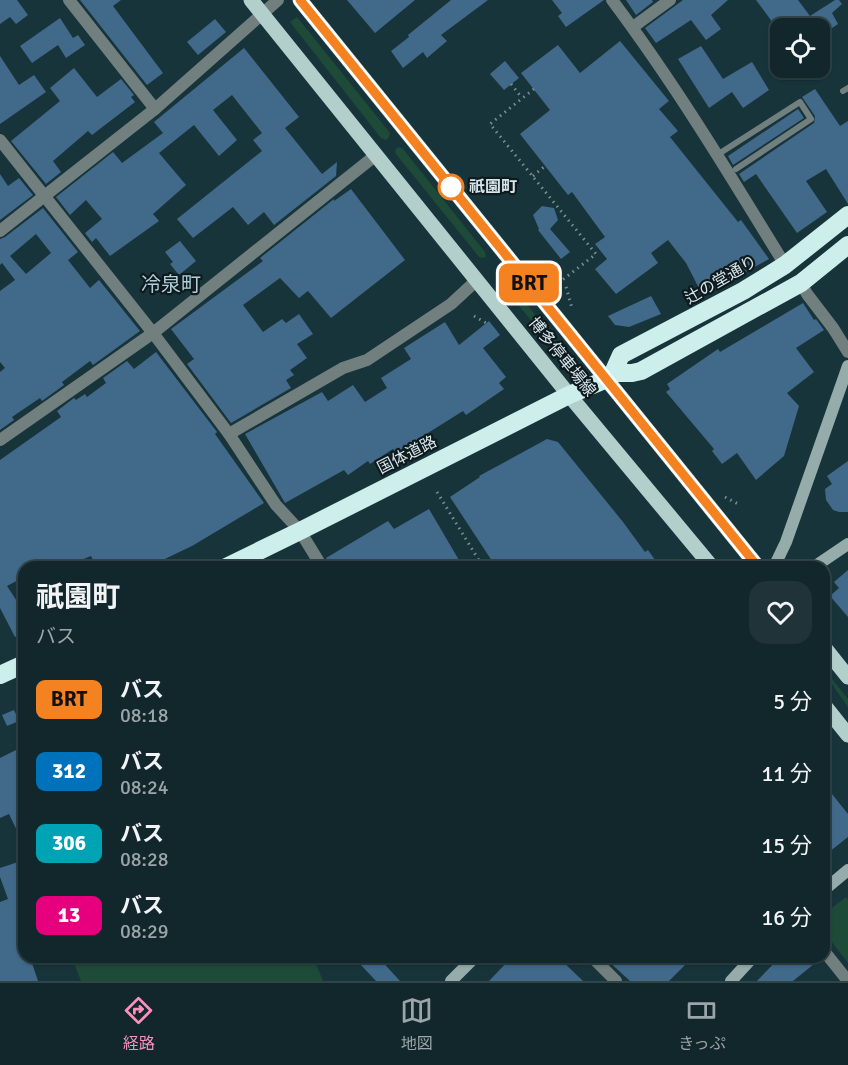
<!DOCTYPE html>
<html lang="ja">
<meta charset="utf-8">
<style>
body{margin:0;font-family:Signika,"Noto Sans JP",sans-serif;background:#1f3338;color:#f1f3f6;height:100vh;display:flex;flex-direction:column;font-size:22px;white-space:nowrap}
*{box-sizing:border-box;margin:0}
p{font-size:20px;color:#9ca5a9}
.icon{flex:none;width:33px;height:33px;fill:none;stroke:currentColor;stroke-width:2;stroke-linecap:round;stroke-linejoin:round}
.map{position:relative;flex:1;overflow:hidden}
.sheet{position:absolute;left:18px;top:561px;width:812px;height:402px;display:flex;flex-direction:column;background:#12272c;border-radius:18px;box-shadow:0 2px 4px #0004,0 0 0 2px #314448}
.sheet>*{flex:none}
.badge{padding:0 12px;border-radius:9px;font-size:21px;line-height:39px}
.controls{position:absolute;left:770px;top:18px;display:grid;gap:12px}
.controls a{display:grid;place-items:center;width:60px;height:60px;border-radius:12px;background:#12272c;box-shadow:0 2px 4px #0004,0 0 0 2px #314448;font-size:30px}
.map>.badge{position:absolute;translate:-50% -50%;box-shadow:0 0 0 3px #fff}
.round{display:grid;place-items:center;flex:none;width:63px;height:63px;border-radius:18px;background:#1f3338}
.head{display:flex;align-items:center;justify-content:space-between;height:102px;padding:0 18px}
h1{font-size:28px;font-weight:700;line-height:45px}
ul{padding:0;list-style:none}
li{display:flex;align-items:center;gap:18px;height:72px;padding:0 18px}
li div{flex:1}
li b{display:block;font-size:22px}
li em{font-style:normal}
li .badge{min-width:66px;font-weight:700;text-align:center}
.tabs{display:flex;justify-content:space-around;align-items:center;height:84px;border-top:2px solid #314448;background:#12272c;font-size:16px;color:#9ca5a9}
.tabs a{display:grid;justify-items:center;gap:3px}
.tabs .current{color:#fd8ebe}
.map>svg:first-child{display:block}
.green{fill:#1d4b37}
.building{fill:#40698a;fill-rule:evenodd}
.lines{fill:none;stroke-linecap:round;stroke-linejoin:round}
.path{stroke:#7a9095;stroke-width:3;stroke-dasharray:1.5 4.5;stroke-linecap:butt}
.lane{stroke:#717f7e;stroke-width:6}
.street{stroke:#717f7e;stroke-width:12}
.secondary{stroke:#96acaa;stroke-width:12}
.primary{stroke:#b3cfcc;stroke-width:15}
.highway{stroke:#ccefeb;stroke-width:18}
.line-casing{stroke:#fff;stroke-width:14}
.line{stroke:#f58220;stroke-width:9}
.stop-dot{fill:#fff;stroke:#f58220;stroke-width:3}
.labels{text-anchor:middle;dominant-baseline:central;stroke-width:4.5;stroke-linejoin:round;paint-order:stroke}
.stop-label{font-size:16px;font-weight:bold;fill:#d6e6ea;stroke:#0e1a1d;text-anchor:start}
.street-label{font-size:16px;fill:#d6e6ea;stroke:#0e1a1d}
.quarter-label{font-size:20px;fill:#b1d1da;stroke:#0e1a1d}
</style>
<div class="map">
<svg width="848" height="981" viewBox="0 0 848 981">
<rect width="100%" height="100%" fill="#18343b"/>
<g class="green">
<path d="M297 17 390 133 389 137 386 140 381 138 290 22Z"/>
<path d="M399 147 403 149 485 252 486 257 480 258 396 154 395 150Z"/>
<path d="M521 297 558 343 553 347 515 301Z"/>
<path d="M824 669 848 699V707L824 673Z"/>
<path d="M846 897 848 900V963L824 932V914Z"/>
<path d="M81 957H313L323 981H81L73 961Z"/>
</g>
<g class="building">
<path d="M0 0H17L28 15 16 24 10 17 0 24Z"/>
<path d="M80 0H121L113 6 163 73 147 85Z"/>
<path d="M347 0H415L375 33Z"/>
<path d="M451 0H488L441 35 447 41 427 58 423 52 403 68 391 51 409 37 408 35Z"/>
<path d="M552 0H604L566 27 558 16 562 13Z"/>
<path d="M626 0H652L653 2 636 15Z"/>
<path d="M683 0H728L711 15 721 29 706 40 691 20 656 43 645 28Z"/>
<path d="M756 0H798L810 16 835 0H839L842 4 832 13 838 24 828 31 822 22 818 26 820 28H786L778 19 773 23Z"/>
<path d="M60 18 73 38 78 35 85 45 66 58 58 45 32 63 20 46Z"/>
<path d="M215 19 226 32 198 55 187 42Z"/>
<path d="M620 41 669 101 659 109 678 131 670 137 738 222 741 220 769 259 703 296 686 263 668 240 651 253 658 263 616 294 595 269 607 259 595 244 605 237 572 192 568 195 520 134 550 110 521 73 558 45 580 73Z"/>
<path d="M701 46 723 79 752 62 769 90 743 108 732 92 709 108 678 59Z"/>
<path d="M244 48 299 117 285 128 322 174 337 162 336 176 274 225 264 212 248 225 233 207 193 238 177 219 262 151 253 140 262 133 232 95 213 110 237 140 219 156 194 125 159 153 186 185 153 214 159 221 110 256 96 238 92 242 85 233 102 219 86 200 70 215 56 197 113 152 122 163 163 133 154 122Z"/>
<path d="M0 56 19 85 34 75 46 92 0 124Z"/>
<path d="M505 61 519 78 504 90 490 74Z"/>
<path d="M74 68 97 97 121 79 134 95 131 97 135 102 92 135 88 131 53 161 61 172 46 184 11 141 60 101 50 88Z"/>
<path d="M815 89 840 126 848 121V204L826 169 806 181 827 212 797 233 756 174 744 182 739 174 814 123 815 116 802 97Z"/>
<path d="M798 109 804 118 733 165 728 156Z"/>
<path d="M0 174 8 186 19 178 33 195 0 220Z"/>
<path d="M351 189 405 260 331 318 308 291 299 298 280 278 243 305 263 332 282 319 286 323 299 314 313 334 297 344 307 358 290 370 294 375 286 380 291 388 231 423 187 364 194 359 171 329 263 261 260 258 334 199V201Z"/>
<path d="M542 206 554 208 558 220 550 229 570 252 561 259 538 230 539 229 533 215Z"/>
<path d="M43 208 78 252 68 260 90 288 99 280 140 331 93 365 90 361 62 382 64 385 42 401 40 398 12 417 14 420 0 430V372L5 368 0 362V291L15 280 2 263 0 265V239L5 237ZM36 234 51 253 26 274 10 256Z"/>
<path d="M180 241 196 261 179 275 170 264 173 262 165 252Z"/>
<path d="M651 296 661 314 629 327 615 325 608 316Z"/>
<path d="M803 303 814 320 816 319 824 330 796 348 814 372 787 393 799 406 784 456 756 480 737 453 722 464 712 451 714 449 666 392 670 389 667 384 718 349 720 352Z"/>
<path d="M489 321 500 335 483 348 506 377 499 383 504 389 466 415 463 411 396 453 393 449 370 464 368 461 348 475 344 470 285 503 245 434 322 392 328 401 353 385 365 402 387 388 381 378 411 359 404 348 445 322 459 345Z"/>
<path d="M156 352 217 432 215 434 264 503 192 546 148 567H96L91 556 64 567H61L58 560 42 567H24V577L7 586 24 612V632L15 637 0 608V460L61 417 57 411 74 398 76 400 85 394 87 397 106 383 103 378 127 361 134 369Z"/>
<path d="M547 439 558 442 623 522 645 552 648 550 660 567H496L450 497 480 477 479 476Z"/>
<path d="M848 461V512H839L833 510 826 500 825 489 832 484 827 476Z"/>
<path d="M429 509 463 567H330L326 558 388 521 394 529Z"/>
<path d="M848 570V617L830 596 839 588 834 582Z"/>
<path d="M14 710 19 721 7 726 2 715Z"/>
<path d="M24 746V845L9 814 0 818V758Z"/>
<path d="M824 784 848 814V837L824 856Z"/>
<path d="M24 860V957H30L38 981H0V902L8 899 0 877V868Z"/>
<path d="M368 957H378L400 981H376L360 964Z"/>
<path d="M512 957H558L583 981H489Z"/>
<path d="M604 957H693L669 981H630Z"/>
<path d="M780 957H808L814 964 793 981H757Z"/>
</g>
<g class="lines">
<g class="path">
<path d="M511 84 522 98"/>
<path d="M534 89 490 124 596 254 561 281"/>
<path d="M533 176 545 166"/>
<path d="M566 287 572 308"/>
<path d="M474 316 486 323"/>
<path d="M437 492 483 567"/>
<path d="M725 497 740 505"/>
</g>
<g class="lane">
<path d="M843 91 848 88"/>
<path d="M717 155 800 102 811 119 736 169"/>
</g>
<g class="street">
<path d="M69 0 155 109"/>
<path d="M612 0C675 84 730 175 785 265"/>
<path d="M633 27 670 0"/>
<path d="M0 140 153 333 229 434 276 505 300 531 322 567"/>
<path d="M0 231 155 109 278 0"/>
<path d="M801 283 807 294 833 328 848 352"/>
<path d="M229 434 343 368 367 360 451 304 477 280"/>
<path d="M0 440 153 333 376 155"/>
<path d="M824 951 848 981"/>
<path d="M592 957 616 981"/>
</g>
<g class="secondary">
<path d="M774 567 786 542 848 366"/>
<path d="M814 567 848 544"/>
<path d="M824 890 848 870"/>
<path d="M451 981 475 957"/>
<path d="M731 981 753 957"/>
</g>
<g class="primary">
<path d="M251 0 569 395 712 567"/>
<path d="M300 0 758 567"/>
<path d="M824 647 848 677"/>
<path d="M824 705 848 735"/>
</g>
<g class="highway">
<path d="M613 373H632L641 371 801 283 848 245"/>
<path d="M226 567 300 531 569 395 607 379 613 373 621 355 743 291 785 265 848 215"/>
<path d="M0 675 24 664"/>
</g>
</g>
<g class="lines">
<defs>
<path id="line" d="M300 0 758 567"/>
</defs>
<use href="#line" class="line-casing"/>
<use href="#line" class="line"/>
</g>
<circle class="stop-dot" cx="451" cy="187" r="12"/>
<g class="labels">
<g class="stop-label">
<text x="469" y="187">祇園町</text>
</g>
<g class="street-label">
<text transform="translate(721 280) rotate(-30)">辻の堂通り</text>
<text transform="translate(562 357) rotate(51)">博多停車場線</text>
<text transform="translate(407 455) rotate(-27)">国体道路</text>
</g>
<g class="quarter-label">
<text x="171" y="284">冷泉町</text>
</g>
</g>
</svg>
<div class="controls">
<a><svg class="icon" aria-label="locate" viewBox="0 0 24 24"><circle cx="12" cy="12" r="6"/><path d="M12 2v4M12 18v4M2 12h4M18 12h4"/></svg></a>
</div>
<b class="badge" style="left:529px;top:283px;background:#f58220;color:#111">BRT</b>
<section class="sheet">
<div class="head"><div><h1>祇園町</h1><p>バス</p></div><a class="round"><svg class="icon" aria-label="heart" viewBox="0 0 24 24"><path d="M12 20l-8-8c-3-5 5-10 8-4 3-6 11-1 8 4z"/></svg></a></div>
<ul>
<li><span class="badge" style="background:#f58220;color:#111">BRT</span><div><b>バス</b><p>08:18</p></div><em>5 分</em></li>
<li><span class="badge" style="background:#0072bc;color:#fff">312</span><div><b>バス</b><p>08:24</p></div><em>11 分</em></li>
<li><span class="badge" style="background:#00a3b4;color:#fff">306</span><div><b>バス</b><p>08:28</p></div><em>15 分</em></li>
<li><span class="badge" style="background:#e6007e;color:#fff">13</span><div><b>バス</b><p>08:29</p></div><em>16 分</em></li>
</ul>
</section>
</div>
<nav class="tabs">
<a class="current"><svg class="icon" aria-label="directions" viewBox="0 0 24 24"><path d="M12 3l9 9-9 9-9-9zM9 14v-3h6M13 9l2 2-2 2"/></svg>経路</a>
<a><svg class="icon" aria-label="map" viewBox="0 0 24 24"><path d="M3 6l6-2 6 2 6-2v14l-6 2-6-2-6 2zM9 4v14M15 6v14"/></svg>地図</a>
<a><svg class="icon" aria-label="tickets" viewBox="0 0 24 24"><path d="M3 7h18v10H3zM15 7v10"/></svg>きっぷ</a>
</nav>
